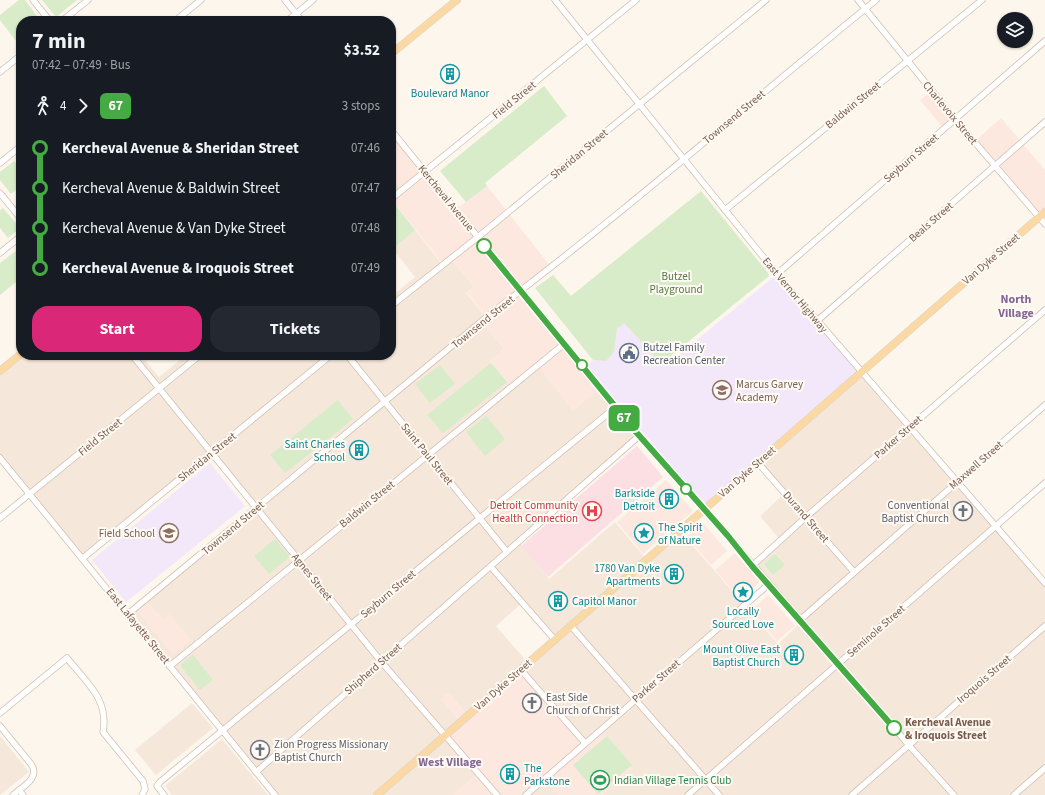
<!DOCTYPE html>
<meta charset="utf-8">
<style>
body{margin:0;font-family:"Source Sans 3",sans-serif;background:#242831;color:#f1f3f6;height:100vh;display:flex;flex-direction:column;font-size:15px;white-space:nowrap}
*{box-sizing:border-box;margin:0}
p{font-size:13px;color:#9ea1a6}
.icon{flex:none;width:22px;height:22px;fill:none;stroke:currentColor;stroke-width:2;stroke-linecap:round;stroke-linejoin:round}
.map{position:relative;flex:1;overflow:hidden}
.details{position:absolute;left:16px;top:16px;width:380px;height:344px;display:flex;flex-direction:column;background:#171b24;border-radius:16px;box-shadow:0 1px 3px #0004}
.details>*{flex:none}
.badge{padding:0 8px;border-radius:6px;font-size:14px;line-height:26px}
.fabs{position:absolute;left:997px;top:12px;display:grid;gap:8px}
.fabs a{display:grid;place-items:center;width:36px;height:36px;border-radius:50%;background:#171b24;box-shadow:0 1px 3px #0004;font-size:20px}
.map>.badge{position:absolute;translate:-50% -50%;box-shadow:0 0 0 2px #fff}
.legs{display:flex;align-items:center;gap:6px;height:44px;padding:0 16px;font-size:13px}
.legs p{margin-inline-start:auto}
.overview{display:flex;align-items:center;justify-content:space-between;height:68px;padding:0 16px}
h1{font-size:22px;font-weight:700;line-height:30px}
.action{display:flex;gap:8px;margin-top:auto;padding:8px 16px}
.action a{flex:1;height:46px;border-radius:16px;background:#db2777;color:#fff;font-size:16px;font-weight:700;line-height:46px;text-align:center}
.action a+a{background:#242831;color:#f1f3f6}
ul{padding:0 16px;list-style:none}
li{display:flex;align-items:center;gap:14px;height:40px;font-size:15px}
li i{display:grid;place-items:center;width:6px;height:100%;margin:0 5px;background:currentColor}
li i::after{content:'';width:10px;height:10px;margin:-5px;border:3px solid;border-radius:50%;background:#171b24}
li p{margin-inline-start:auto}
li:first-child i{background:linear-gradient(#0000 50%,currentColor 0)}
li:last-child i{background:linear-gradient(currentColor 50%,#0000 0)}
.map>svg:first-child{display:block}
.residential{fill:#f5e8da;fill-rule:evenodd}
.commercial{fill:#fde8e0}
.education{fill:#f3e8fa}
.medical{fill:#fbdfe3}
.green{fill:#d8ecc9}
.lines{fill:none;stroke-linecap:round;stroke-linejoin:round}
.minor-casing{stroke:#d1beb0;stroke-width:7}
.major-casing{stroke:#dad1cd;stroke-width:8}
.minor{stroke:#fff;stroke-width:5.5}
.major{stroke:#fbd9a5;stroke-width:7}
.line-1-casing{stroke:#fff;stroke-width:9}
.line-1{stroke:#44aa42;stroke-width:6}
.stop-1-dot{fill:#fff;stroke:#44aa42;stroke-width:2}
.labels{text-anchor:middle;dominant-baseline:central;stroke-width:4;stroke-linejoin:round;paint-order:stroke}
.culture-label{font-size:11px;fill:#0d838f;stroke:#fffaf3;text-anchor:end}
.street-label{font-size:11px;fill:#7a5c4d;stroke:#fffaf3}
.park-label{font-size:11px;fill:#537a41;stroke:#fffaf3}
.service-label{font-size:11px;fill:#4e5e75;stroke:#fffaf3;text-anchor:start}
.education-label{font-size:11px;fill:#785e54;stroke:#fffaf3;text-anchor:start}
.health-label{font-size:11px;fill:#be3a42;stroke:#fffaf3;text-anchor:end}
.worship-label{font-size:11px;fill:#5b616d;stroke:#fffaf3;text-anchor:start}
.stop-label{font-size:11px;font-weight:bold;fill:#7a5c4d;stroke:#fffaf3;text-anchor:start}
.leisure-label{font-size:11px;fill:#27864d;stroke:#fffaf3;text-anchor:start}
.neighbourhood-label{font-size:12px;font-weight:bold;fill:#846695;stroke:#fffaf3}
</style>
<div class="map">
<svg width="1045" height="795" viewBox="0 0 1045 795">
<rect width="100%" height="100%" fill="#fdf6ec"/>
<g class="residential">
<path d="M391 176 403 190 391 200 442 264 450 258 474 286 466 293 487 318 482 322 504 349 490 361 511 386 537 364 573 410 600 388 639 436 519 542 549 579 615 522 647 560 680 531 778 644 801 622 752 566 780 540 760 516 785 493 758 463 858 368 1045 583V795H602L632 768 585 743 468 716 449 693 441 699 461 722 478 773 453 795H275L128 614 256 509 211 453 83 558 0 458V371L21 355H141L159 377 186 355H391V293L393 295 415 277 397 254 391 258ZM522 603 555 640 528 663 496 626Z"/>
<path d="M192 703 213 728 156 775 135 750Z"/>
<path d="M0 736 29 772 0 795Z"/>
<path d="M222 739 268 795H172L165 786Z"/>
<path d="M544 779 550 785 597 795H526Z"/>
</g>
<g class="commercial">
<path d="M932 91 955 120 944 129 920 100Z"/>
<path d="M1001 118 1045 170V212L1039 218 974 142Z"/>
<path d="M391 130 455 210 487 186 551 267 521 291 600 388 573 410 537 365 511 386 490 361 504 349 482 322 487 317 466 292 474 286 450 258 443 264 391 199 402 190 391 176Z"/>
<path d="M666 480 693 511 643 554 617 522Z"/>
<path d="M703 523 727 551 711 565 687 537Z"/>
<path d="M735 553 760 582 740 599 715 570Z"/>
<path d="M768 595 795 626 777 641 751 611Z"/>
<path d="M148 602 163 619 169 614 191 640 173 655 137 611Z"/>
<path d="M521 670 585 743 601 730 633 768 602 795H558L544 779 526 795H453L478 773 445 736 461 722 441 699 449 693 468 716Z"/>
</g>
<g class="education">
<path d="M777 274 861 372 705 510 584 368 593 360 606 361 614 352 617 328 624 322 651 352 655 359H667L670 362Z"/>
<path d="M210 463 245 506 126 602 92 560Z"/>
</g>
<path class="medical" d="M637 446 663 477 548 577 521 546Z"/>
<g class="green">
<path d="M19 0H25L41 21H21V44L19 45 0 20V15Z"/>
<path d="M42 0H77L56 17Z"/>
<path d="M544 86 567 116 485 183 487 186 466 202 440 171Z"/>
<path d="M14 161 21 169V186L11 194 0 180V172Z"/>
<path d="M701 191 769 274 768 275 769 276 667 359H655L651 352 624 323 621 326 617 328 614 352 606 361 593 360 535 288 553 275 571 296Z"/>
<path d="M396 206 415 230 391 250V210Z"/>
<path d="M3 208 20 228 8 238 0 228V210Z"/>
<path d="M17 250 21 256V278L0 295V263Z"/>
<path d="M491 363 507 382 443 433 427 415Z"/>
<path d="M440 365 455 384 430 403 415 384Z"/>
<path d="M338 400 353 419 285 473 270 455Z"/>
<path d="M486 416 505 439 485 456 466 432Z"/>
<path d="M275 539 290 557 269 574 254 556Z"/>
<path d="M775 554 785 565 773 575 764 564Z"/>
<path d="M193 655 213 680 200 690 180 665Z"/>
<path d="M607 736 632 765 598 794 573 765Z"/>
</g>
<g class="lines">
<defs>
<g id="minor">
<path d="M33 0 50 21"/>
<path d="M285 0 302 21"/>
<path d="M555 0 777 274 1045 583"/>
<path d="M858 0 960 125 1045 224"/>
<path d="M62 21 88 0"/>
<path d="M175 21 201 0"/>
<path d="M287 21 313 0"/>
<path d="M0 72 21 55"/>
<path d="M391 130 636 432 710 515 914 751 954 795"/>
<path d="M0 163 21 146"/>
<path d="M0 193 21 219"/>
<path d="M391 199 636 0"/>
<path d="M725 210 982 0"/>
<path d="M0 253 21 236"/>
<path d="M777 274 1045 41"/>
<path d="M391 306 478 237 766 0"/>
<path d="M817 321 1045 122"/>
<path d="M132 355 384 665 497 795"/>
<path d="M347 355 507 552"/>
<path d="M0 458 275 795"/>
<path d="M758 463 854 572"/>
<path d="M0 518 200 355"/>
<path d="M83 558 331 355"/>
<path d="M752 566 806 517 1045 310"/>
<path d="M491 567 555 640"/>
<path d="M128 614 494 311C625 212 748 104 876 0"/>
<path d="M800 620 1045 405"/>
<path d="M571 626 719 795"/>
<path d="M170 666 564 344"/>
<path d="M521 670 585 743"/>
<path d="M0 713 67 658C86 682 109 699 103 732L143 781 145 789 142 795"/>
<path d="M0 726 31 764C41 778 22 787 13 795"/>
<path d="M256 772 639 436"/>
<path d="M19 790 23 795"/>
<path d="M164 795 157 786 160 782 480 518 616 407"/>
<path d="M526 795 769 584"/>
<path d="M688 795 1045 483"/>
<path d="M852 795 1045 626"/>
<path d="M1014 795 1045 768"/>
</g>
<g id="major">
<path d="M391 54 457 0"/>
<path d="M0 371 21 354"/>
<path d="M377 795 1045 212"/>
</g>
</defs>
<use href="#minor" class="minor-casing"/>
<use href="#major" class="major-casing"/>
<use href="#minor" class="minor"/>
<use href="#major" class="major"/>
</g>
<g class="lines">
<defs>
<path id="line-1" d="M484 246 636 432 728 536 752 566 894 728"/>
</defs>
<use href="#line-1" class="line-1-casing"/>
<use href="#line-1" class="line-1"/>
</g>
<defs>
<symbol id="building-ring" viewBox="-11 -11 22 22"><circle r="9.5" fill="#fffaf3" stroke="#0f9aa8" stroke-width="1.5"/><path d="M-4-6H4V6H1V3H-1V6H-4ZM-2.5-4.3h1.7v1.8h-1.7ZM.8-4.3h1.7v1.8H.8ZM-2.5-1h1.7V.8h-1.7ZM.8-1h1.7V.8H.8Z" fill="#0f9aa8"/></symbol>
<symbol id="civic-ring" viewBox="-11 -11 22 22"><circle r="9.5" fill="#fffaf3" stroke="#5c6f8a" stroke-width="1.5"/><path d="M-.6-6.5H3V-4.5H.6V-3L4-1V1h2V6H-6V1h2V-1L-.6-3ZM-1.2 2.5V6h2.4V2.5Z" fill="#5c6f8a"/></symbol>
<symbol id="school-ring" viewBox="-11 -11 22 22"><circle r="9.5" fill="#fffaf3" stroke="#8d6e63" stroke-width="1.5"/><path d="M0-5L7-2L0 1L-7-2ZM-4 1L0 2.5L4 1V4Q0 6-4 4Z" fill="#8d6e63"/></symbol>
<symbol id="hospital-ring" viewBox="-11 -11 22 22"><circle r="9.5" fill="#fffaf3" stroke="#e0444e" stroke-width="1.5"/><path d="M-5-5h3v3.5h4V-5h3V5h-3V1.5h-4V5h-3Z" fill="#e0444e"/></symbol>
<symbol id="church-ring" viewBox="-11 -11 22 22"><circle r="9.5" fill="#fffaf3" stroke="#6b7280" stroke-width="1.5"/><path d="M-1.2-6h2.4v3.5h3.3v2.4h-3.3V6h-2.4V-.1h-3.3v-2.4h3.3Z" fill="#6b7280"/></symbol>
<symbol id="sight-ring" viewBox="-11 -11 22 22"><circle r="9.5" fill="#fffaf3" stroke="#0f9aa8" stroke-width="1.5"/><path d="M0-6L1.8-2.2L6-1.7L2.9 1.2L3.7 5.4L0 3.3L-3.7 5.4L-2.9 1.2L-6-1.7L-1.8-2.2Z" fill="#0f9aa8"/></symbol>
<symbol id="stadium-ring" viewBox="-11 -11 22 22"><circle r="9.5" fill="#fffaf3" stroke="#2e9e5b" stroke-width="1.5"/><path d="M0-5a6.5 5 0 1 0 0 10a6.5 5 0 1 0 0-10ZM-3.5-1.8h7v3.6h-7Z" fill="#2e9e5b"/></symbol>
</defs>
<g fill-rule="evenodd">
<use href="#building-ring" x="439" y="63" width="22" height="22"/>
<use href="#civic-ring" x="618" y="342" width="22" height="22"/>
<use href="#school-ring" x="711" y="379" width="22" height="22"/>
<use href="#building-ring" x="348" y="439" width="22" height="22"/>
<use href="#building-ring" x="658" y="488" width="22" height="22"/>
<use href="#hospital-ring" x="581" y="500" width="22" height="22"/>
<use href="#church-ring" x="952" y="500" width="22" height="22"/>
<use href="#school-ring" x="158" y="522" width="22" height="22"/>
<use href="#sight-ring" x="633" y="522" width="22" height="22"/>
<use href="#building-ring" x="663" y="563" width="22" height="22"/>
<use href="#sight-ring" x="732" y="581" width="22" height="22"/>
<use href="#building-ring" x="547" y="590" width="22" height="22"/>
<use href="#building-ring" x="783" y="644" width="22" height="22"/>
<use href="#church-ring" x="521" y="692" width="22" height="22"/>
<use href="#church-ring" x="249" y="739" width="22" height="22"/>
<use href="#building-ring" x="499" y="763" width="22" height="22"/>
<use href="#stadium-ring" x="589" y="769" width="22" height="22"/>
</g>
<g class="stop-1-dot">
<circle cx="484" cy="246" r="7"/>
<circle cx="582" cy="365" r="5"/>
<circle cx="686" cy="489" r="5"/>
<circle cx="894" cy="728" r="7"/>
</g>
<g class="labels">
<g class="culture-label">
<text x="450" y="93" text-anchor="middle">Boulevard Manor</text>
<text x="345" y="444">Saint Charles<tspan x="345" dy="13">School</tspan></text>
<text x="655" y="493">Barkside<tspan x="655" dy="13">Detroit</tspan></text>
<text x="658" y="527" text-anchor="start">The Spirit<tspan x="658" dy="13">of Nature</tspan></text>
<text x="660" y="568">1780 Van Dyke<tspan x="660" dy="13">Apartments</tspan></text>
<text x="572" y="601" text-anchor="start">Capitol Manor</text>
<text x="743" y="611" text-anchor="middle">Locally<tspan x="743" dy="13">Sourced Love</tspan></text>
<text x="780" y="649">Mount Olive East<tspan x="780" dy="13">Baptist Church</tspan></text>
<text x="524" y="768" text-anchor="start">The<tspan x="524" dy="13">Parkstone</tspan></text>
</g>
<g class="street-label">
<text transform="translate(514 100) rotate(-39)">Field Street</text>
<text transform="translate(853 105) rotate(-39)">Baldwin Street</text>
<text transform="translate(950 113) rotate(50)">Charlevoix Street</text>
<text transform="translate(734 117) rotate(-40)">Townsend Street</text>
<text transform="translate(579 154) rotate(-40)">Sheridan Street</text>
<text transform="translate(911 158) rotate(-41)">Seyburn Street</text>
<text transform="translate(446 198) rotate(51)">Kercheval Avenue</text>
<text transform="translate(931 222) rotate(-41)">Beals Street</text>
<text transform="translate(991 259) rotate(-41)">Van Dyke Street</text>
<text transform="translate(795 295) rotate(50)">East Vernor Highway</text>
<text transform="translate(483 322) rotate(-39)">Townsend Street</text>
<text transform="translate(100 437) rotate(-39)">Field Street</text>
<text transform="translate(898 437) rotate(-41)">Parker Street</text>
<text transform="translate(427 454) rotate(51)">Saint Paul Street</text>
<text transform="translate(207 457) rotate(-39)">Sheridan Street</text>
<text transform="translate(976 465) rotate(-41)">Maxwell Street</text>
<text transform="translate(747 472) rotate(-41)">Van Dyke Street</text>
<text transform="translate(367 504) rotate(-39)">Baldwin Street</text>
<text transform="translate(806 517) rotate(49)">Durand Street</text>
<text transform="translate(233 528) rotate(-40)">Townsend Street</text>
<text transform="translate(312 577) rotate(51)">Agnes Street</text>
<text transform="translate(388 594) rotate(-40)">Seyburn Street</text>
<text transform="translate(138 626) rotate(51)">East Lafayette Street</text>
<text transform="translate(876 631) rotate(-41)">Seminole Street</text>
<text transform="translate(373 669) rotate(-41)">Shipherd Street</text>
<text transform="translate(984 679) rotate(-41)">Iroquois Street</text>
<text transform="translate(656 681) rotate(-41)">Parker Street</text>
<text transform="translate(503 685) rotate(-41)">Van Dyke Street</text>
</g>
<g class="park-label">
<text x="676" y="276">Butzel<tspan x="676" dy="13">Playground</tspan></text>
</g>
<g class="service-label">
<text x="643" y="347">Butzel Family<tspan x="643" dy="13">Recreation Center</tspan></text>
</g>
<g class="education-label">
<text x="736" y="384">Marcus Garvey<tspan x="736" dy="13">Academy</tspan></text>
<text x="155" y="533" text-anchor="end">Field School</text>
</g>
<g class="health-label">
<text x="578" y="505">Detroit Community<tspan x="578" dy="13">Health Connection</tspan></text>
</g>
<g class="worship-label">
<text x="949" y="505" text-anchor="end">Conventional<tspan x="949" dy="13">Baptist Church</tspan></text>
<text x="546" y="697">East Side<tspan x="546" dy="13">Church of Christ</tspan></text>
<text x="274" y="744">Zion Progress Missionary<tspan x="274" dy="13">Baptist Church</tspan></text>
</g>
<g class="stop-label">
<text x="905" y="722">Kercheval Avenue<tspan x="905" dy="13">&amp; Iroquois Street</tspan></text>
</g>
<g class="leisure-label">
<text x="614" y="780">Indian Village Tennis Club</text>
</g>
<g class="neighbourhood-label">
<text x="1016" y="299">North<tspan x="1016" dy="14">Village</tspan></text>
<text x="450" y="762">West Village</text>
</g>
</g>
</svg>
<div class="fabs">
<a><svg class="icon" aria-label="layers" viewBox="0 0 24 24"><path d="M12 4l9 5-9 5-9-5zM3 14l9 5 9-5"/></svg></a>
</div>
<b class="badge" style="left:624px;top:418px;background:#44aa42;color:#fff">67</b>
<section class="details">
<div class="overview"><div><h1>7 min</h1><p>07:42 – 07:49 · Bus</p></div><b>$3.52</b></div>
<div class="legs"><svg class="icon" aria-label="walk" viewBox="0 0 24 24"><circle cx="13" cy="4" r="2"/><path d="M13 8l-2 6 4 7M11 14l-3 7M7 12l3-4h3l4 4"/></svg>4<svg class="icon" aria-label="forward" viewBox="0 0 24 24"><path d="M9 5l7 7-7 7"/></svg><b class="badge" style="background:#44aa42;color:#fff">67</b><p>3 stops</p></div>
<ul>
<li><i style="color:#44aa42"></i><b>Kercheval Avenue &amp; Sheridan Street</b><p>07:46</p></li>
<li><i style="color:#44aa42"></i><span>Kercheval Avenue &amp; Baldwin Street</span><p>07:47</p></li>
<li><i style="color:#44aa42"></i><span>Kercheval Avenue &amp; Van Dyke Street</span><p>07:48</p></li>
<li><i style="color:#44aa42"></i><b>Kercheval Avenue &amp; Iroquois Street</b><p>07:49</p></li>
</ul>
<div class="action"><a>Start</a><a>Tickets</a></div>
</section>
</div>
